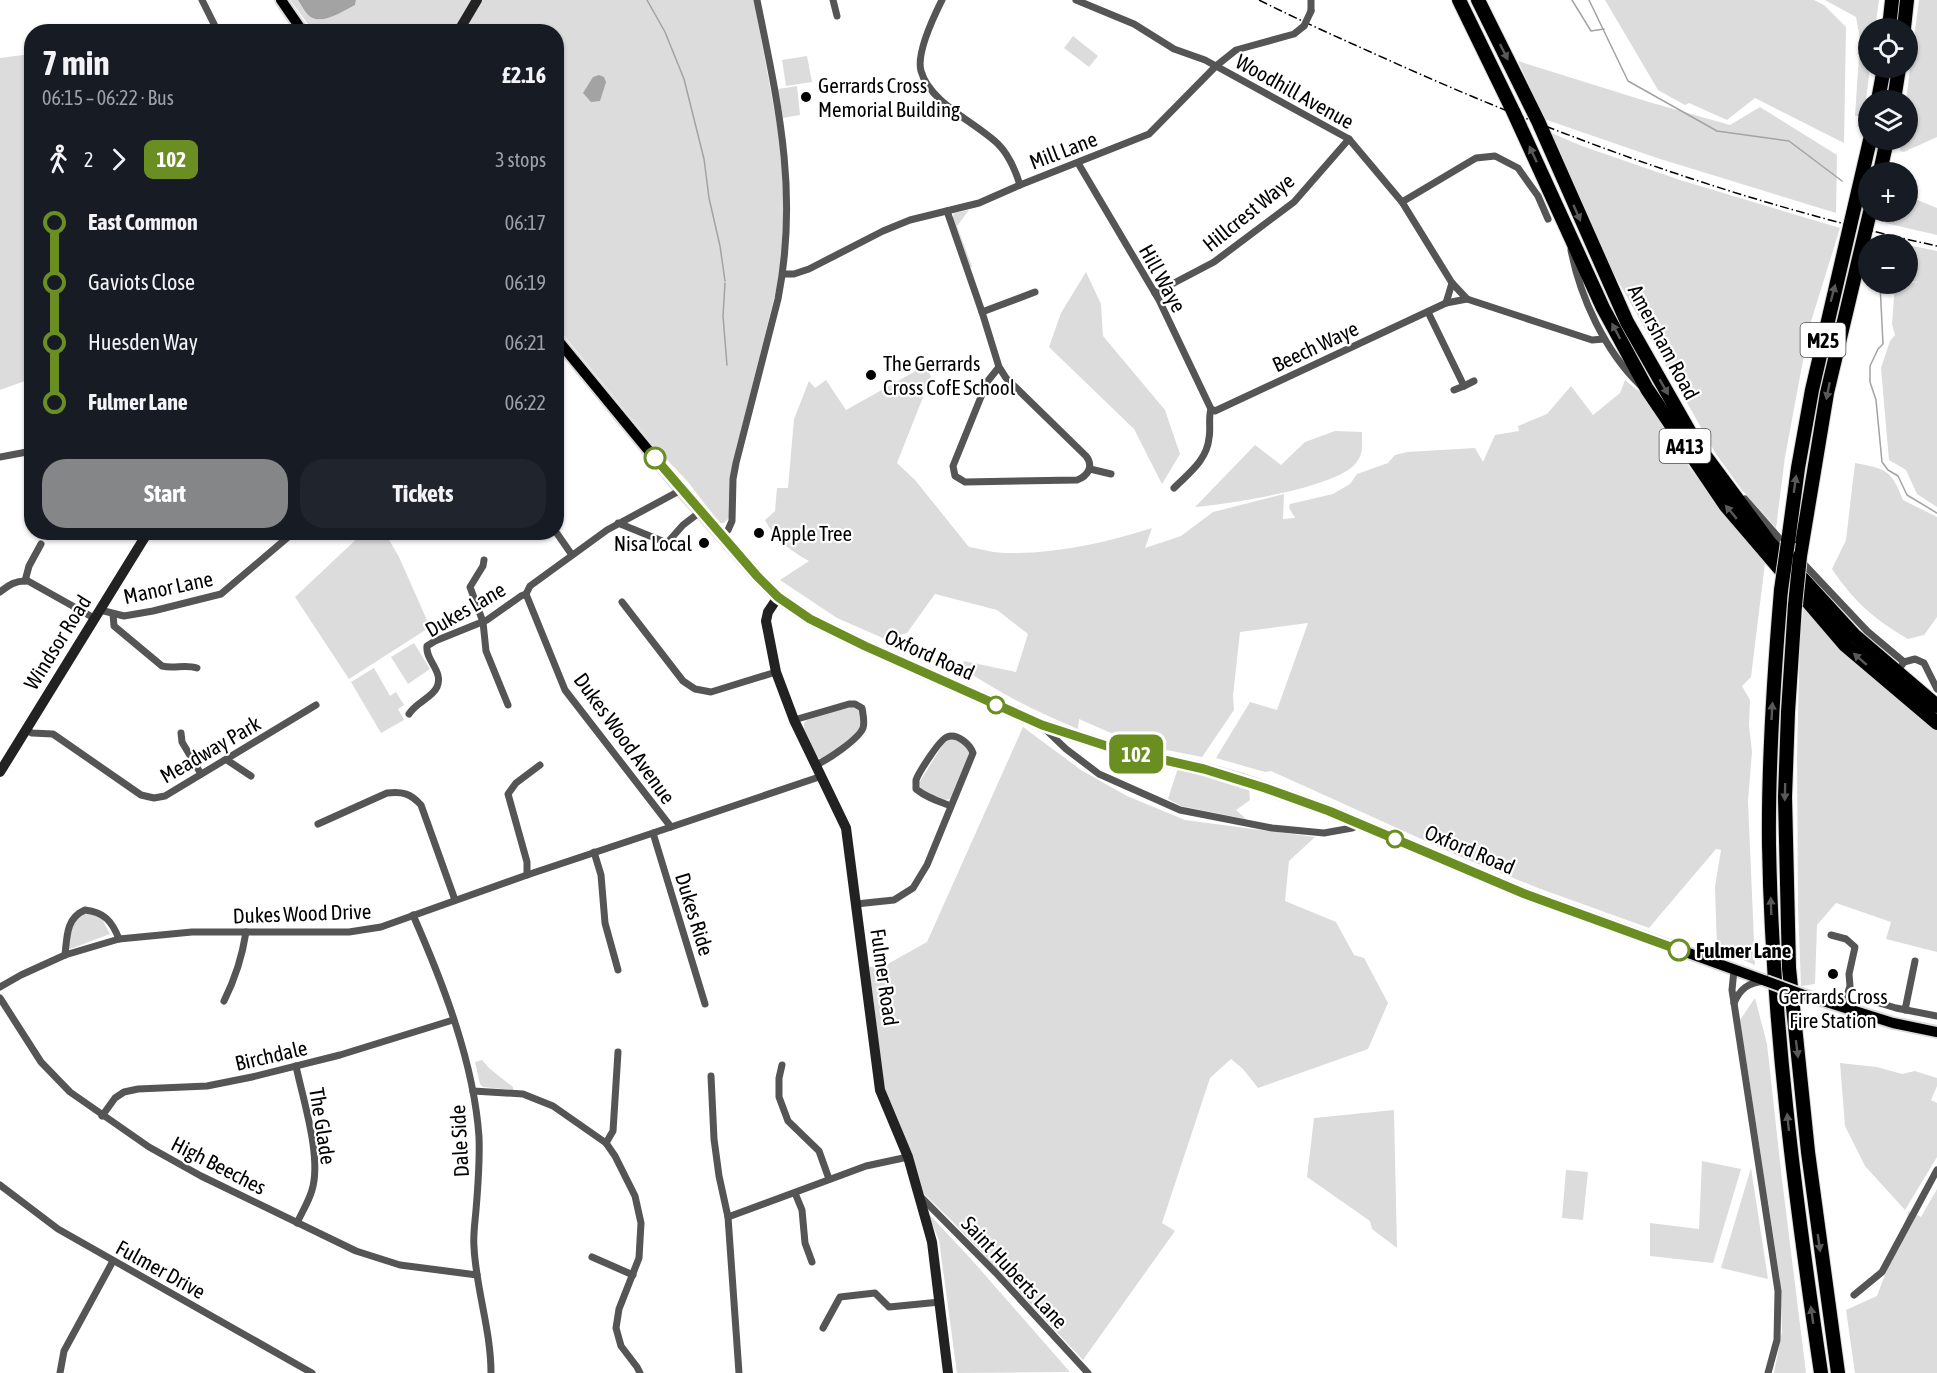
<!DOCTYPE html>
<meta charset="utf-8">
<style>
body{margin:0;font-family:"Asap Condensed",sans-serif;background:#20242c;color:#f1f3f6;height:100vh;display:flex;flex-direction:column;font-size:22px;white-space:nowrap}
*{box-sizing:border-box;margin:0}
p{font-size:20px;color:#9ea1a6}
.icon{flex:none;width:33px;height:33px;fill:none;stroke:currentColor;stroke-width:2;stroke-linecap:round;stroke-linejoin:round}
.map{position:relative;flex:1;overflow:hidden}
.details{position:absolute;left:24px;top:24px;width:540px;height:516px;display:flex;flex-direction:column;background:#171b24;border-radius:24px;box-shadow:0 2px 4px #0004}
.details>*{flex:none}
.badge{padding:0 12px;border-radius:9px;font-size:21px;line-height:39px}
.tools{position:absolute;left:1858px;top:18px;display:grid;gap:12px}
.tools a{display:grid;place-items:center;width:60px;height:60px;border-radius:50%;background:#171b24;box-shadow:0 2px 4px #0004;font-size:30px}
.map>.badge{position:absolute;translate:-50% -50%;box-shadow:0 0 0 3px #fff}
.legs{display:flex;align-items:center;gap:9px;height:66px;padding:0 18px;font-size:20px}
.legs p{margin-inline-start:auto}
.summary{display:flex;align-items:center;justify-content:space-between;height:102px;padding:0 18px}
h1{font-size:33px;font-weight:700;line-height:45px}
.cta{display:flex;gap:12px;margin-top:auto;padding:12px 18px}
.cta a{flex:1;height:69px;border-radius:24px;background:#858687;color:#fff;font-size:24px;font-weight:700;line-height:69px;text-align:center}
.cta a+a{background:#20242c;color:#f1f3f6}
ul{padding:0 18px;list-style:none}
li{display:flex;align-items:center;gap:21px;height:60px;font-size:22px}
li i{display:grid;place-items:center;width:9px;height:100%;margin:0 8px;background:currentColor}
li i::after{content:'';width:15px;height:15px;margin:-8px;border:4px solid;border-radius:50%;background:#171b24}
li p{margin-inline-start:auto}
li:first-child i{background:linear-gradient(#0000 50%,currentColor 0)}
li:last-child i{background:linear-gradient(currentColor 50%,#0000 0)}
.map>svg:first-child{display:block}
.green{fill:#dcdcdc}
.water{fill:#a3a3a3}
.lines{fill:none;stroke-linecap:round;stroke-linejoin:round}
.stream{stroke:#a3a3a3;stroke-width:1.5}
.primary-casing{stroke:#dbdbdb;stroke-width:14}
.highway-casing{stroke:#dbdbdb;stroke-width:16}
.street{stroke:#555;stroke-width:7}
.secondary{stroke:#222;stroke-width:10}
.primary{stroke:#000;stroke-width:10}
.highway{stroke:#000;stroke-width:14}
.rail{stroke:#000;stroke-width:1.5;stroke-dasharray:9 3 1.5 3;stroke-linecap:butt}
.primary-bridge-casing{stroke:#dbdbdb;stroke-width:14;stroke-linecap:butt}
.highway-bridge-casing{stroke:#dbdbdb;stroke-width:16;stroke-linecap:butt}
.street-bridge{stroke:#555;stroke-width:7}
.primary-bridge{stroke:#000;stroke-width:10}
.highway-bridge{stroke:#000;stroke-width:14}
.oneway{fill:#595959}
.line-1-casing{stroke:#fff;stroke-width:14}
.line-1{stroke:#6b8e23;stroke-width:9}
.poi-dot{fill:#000;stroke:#fff;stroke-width:2}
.stop-1-dot{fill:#fff;stroke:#6b8e23;stroke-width:3}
.labels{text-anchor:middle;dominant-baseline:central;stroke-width:4.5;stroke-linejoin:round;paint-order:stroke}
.shield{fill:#fff;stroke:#4c4c4c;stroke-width:1.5}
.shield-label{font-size:20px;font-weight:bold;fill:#000}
.poi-label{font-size:21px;fill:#000;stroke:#fff;text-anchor:start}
.street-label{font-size:21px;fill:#000;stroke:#fff}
.stop-label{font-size:21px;font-weight:bold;fill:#000;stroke:#fff;text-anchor:start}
</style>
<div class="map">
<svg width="1937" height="1373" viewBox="0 0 1937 1373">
<rect width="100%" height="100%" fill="#fff"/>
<g class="green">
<path d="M290 0H298C301 5 305 12 309 16 322 26 343 11 355 5L356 0H473L454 32 313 31Z"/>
<path d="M482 0H754L782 152 785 215 780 274 733 463 730 517 724 523H719L717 520 688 482 653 445 557 327 556 32H463Z"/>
<path d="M1605 0H1814L1824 5 1846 27 1844 143 1755 98 1727 120 1689 103 1685 105 1658 90Z"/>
<path d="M1825 0H1879L1875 28H1869L1870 68 1864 116H1855L1860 40 1856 17Z"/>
<path d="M1919 0H1937V137L1904 152 1900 151 1901 140H1908V100H1906Z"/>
<path d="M1073 36 1098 56 1089 67 1064 48Z"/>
<path d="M31 54V376L25 381 0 390V58Z"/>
<path d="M807 56 812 82 786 86 782 60Z"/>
<path d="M1518 61 1649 102 1730 125 1760 107 1837 155 1836 213 1657 158 1544 119Z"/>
<path d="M797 86 800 115 783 118 778 89Z"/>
<path d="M1549 132 1582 146 1680 180 1840 228 1809 328 1785 457 1776 528 1741 489 1716 454 1613 272 1557 145Z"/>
<path d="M1908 196 1937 208V235L1885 223 1889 212H1908Z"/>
<path d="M969 210 957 226 972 267H970L952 219 954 213Z"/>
<path d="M1908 245 1937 251V507L1917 494 1906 470 1889 460 1881 368 1890 341 1895 335 1892 324 1895 284 1919 282 1908 281Z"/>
<path d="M1086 272 1101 304 1103 336 1165 410 1180 454 1162 484 1134 429 1049 347 1061 313Z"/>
<path d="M924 360 931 377 897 463 915 480 969 547C981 549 994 553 1006 553 1056 554 1105 543 1152 528L1145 548 1181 536 1213 512 1284 494 1283 519 1295 518 1289 508 1290 504 1333 494 1350 484 1357 474 1388 463 1395 455 1407 452 1475 448 1483 462 1495 435 1519 431 1518 426 1547 414 1571 386 1593 415 1620 393 1625 380 1641 393 1690 468 1765 563 1751 677 1742 686 1750 700 1749 725 1752 752 1748 801 1755 965 1717 949 1715 887 1721 850 1716 849 1649 928 1538 888 1461 857 1271 771 1265 772 1216 758 1250 702 1277 710 1308 623 1240 632 1233 696 1234 710 1202 757 1136 744 1079 719 1078 729C1035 711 1001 694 962 668L964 661 1016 672 1028 634 997 610 935 594 907 633 885 639 837 618 780 580 809 561C791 551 774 539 765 520L775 511 777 488H788L794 419 809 381 815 388 826 380 846 410 914 372Z"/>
<path d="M1335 431 1362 432C1362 444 1364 453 1356 463 1337 488 1228 504 1195 507L1255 445 1281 465 1305 442Z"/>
<path d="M1855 463C1886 469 1891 469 1903 500L1937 517V617L1924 635 1908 639C1874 619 1855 603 1832 569L1846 540Z"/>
<path d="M364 532 385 533 399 557 430 627 349 679 295 597Z"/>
<path d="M1804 605 1937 728V952L1886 939 1891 922 1836 903 1817 925 1815 984 1801 986 1798 908 1797 757 1800 633Z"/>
<path d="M414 643 430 669 408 684 391 657Z"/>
<path d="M374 668 390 696 396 692 404 705 398 709 404 720 381 733 351 682Z"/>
<path d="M850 706C856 707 859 708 861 714 867 733 836 749 823 759L816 757 804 729V723L807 720Z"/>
<path d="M1023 727 1081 770 1127 796 1185 820 1315 837 1289 861 1285 901 1336 922 1354 955 1364 958 1388 1003 1368 1049 1258 1088 1243 1069 1231 1059 1210 1078 1162 1223 1175 1231 1083 1360 952 1221 922 1192 884 1086 869 967 886 965 927 942Z"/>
<path d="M953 738 971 749 951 799 944 800 922 791 919 783 945 741Z"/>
<path d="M1178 768 1209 774 1249 787 1250 800 1236 810 1246 819 1181 806 1168 799Z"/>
<path d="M88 912 99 913 110 934 70 949 66 944C70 928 72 918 88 912Z"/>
<path d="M1755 998 1767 1044 1781 1171 1806 1373H1774L1782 1331 1780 1279 1740 1020Z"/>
<path d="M482 1060 489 1068 513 1087V1090L483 1087 480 1084 475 1062Z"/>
<path d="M1840 1063 1877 1067 1902 1074 1915 1071 1937 1078V1086L1931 1100 1937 1103V1157L1905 1210 1865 1166 1845 1126Z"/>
<path d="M1394 1110 1397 1248 1372 1229 1370 1221 1307 1177 1314 1118Z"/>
<path d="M1702 1161 1741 1169 1713 1263 1650 1256V1223L1699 1229Z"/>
<path d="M1751 1168 1768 1279 1721 1268Z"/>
<path d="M1566 1170 1588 1172 1583 1220 1562 1218Z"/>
<path d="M1937 1189V1373H1855L1846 1310 1877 1296 1909 1211 1921 1217Z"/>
<path d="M927 1212 971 1259 1070 1372 957 1373 939 1240Z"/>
</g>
<g class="water">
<path d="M298 0H356L355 5C343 11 322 26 309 16 305 12 301 5 298 0Z"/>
<path d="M599 75 604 77 606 82 600 101 591 102 583 93 593 77Z"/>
</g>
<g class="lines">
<g class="stream">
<path d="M647 0 665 32 684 79 704 159 709 198 720 246 725 281"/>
<path d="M1572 0 1591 31 1604 29"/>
<path d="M1589 0 1628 81 1717 131 1789 141 1842 181"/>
<path d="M725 283 723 316 727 365"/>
<path d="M1880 284 1883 344 1878 349 1870 366V382L1876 400 1882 462 1888 470 1898 476 1907 495 1937 513"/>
</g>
<defs>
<g id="primary">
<path d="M281 0 303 32"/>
<path d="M556 338 681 490 757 576 778 597 810 619 865 646 1042 725 1116 749 1204 769 1243 780 1329 811 1525 894 1766 981"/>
<path d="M1801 994 1893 1023 1937 1032"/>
</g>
<g id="highway">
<path d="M1459 0 1513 111 1603 308 1647 389 1726 506 1845 645 1937 723"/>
<path d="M1478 0 1538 121 1627 322 1697 445 1769 542 1854 635 1937 706"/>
<path d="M1889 28 1892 0"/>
<path d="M1904 28 1907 0"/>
<path d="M1878 100 1884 68"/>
<path d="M1894 100 1899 68"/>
<path d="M1880 172 1887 140"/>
<path d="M1788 542 1798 468 1812 390 1870 140"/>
<path d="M1800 556 1827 393 1870 212"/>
<path d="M1781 590C1774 674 1768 759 1769 844 1772 1021 1795 1198 1821 1373"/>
<path d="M1795 605 1788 712 1785 797 1789 968 1808 1152 1838 1373"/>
</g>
</defs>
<use href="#primary" class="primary-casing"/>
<use href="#highway" class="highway-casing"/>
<g class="street">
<path d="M202 0 218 32"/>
<path d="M833 0 837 16"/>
<path d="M942 0C934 16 916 53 921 71 930 103 975 122 998 144 1009 155 1015 169 1020 185"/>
<path d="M1076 0 1134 24 1174 49 1205 60 1349 139 1402 202 1452 283 1467 299 1592 340 1604 339"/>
<path d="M1311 11V0"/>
<path d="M1078 163 1159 300 1211 409 1215 411 1446 303 1467 299"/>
<path d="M1402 202 1476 158 1495 156 1518 168 1538 196 1548 219"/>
<path d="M947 211 982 312 999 367 1006 378 1086 456C1094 466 1088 476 1077 480L965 482 955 476 953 466 987 382 999 367"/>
<path d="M1571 250C1580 297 1605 351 1640 385"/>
<path d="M783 274H794L809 269 883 231 910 220 979 203 1020 185 1149 134 1216 66 1236 50 1294 34 1304 26"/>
<path d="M1155 293 1214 262 1294 202 1349 139"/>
<path d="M1446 303 1452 283"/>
<path d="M982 312 1035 292"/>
<path d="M1428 312 1464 386 1454 390"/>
<path d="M1464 386 1474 381"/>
<path d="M0 457 32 451"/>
<path d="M1090 469 1111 474"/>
<path d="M1174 488C1189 473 1207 460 1209 438 1211 429 1208 418 1211 409"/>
<path d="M681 490 607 530 530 586 526 594 565 690 671 827 822 776"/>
<path d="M1745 499 1787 547"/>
<path d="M618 523 667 543 683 525 700 512"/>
<path d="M556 532 572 555"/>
<path d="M721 536 728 530 732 521 733 479 736 463 778 299C799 193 778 103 757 0"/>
<path d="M484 560 483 566 470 587 483 622 486 651 508 705"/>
<path d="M1801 561 1867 631 1904 662"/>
<path d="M25 581 29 566 41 544"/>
<path d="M0 592C9 585 16 580 28 581L94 618"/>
<path d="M622 602 683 681 695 689 711 692 776 672"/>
<path d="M100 610 124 616 153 611 221 594 294 532"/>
<path d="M113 614 114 626 162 666C174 669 185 664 197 668"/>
<path d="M1902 665 1904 662 1915 659 1924 663 1937 689"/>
<path d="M409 714C415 703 432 698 437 687 444 671 425 660 427 646L435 641 487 620 521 596 526 594"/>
<path d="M794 720 849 704H855L862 708C863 714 865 722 863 728 858 740 827 760 816 765"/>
<path d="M1043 727 1066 749 1099 774 1180 810 1272 828 1324 833 1352 828 1361 824"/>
<path d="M26 730 32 733 53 734 141 795 154 798 165 796 316 705"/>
<path d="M181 733 182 742 201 774"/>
<path d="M227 760 251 776"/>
<path d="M318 824 387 793C403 791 411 794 421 805L455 900"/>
<path d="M653 833 705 1004"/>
<path d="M594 852 601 875 605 923 618 970"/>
<path d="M527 875V862L508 794 516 783 540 765"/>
<path d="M856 904 894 900 913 888 927 865 973 753C970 744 957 733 947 737 940 739 919 772 916 780 916 781 916 788 916 789 927 798 938 801 951 806"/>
<path d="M413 915C443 983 474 1063 479 1137 480 1162 478 1186 476 1210 475 1222 473 1235 474 1247 476 1289 491 1330 491 1373"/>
<path d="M1831 935 1846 939 1855 947 1849 974 1850 986 1843 1008"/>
<path d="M65 955C67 937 66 918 85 910 104 912 112 921 119 939"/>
<path d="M1734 970 1732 990 1734 1003 1778 1291 1777 1340 1768 1373"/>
<path d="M0 987 21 975 65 955 119 939 192 932H349L381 927 527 875 671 827"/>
<path d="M0 998 41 1062 70 1092 149 1147 201 1176 356 1251 400 1265 477 1275"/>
<path d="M1866 999 1896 1008 1937 1016"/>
<path d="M224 1001C235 979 242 958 246 932"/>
<path d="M1734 1003C1740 989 1748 983 1763 981"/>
<path d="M1905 1010 1915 961"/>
<path d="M782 1065 779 1078V1097L788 1121 819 1151 829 1179"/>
<path d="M296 1066C303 1100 322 1157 312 1190 309 1201 302 1212 297 1223"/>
<path d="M711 1076 714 1139 719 1176 728 1217 739 1373"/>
<path d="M473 1091 523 1094 553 1106 606 1143 615 1156 635 1196 641 1223 639 1258 619 1309 616 1328 621 1346 637 1367 640 1373"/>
<path d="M102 1116 115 1098 124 1092 138 1089 207 1086 252 1077 340 1055 453 1020"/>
<path d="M606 1143 613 1131 618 1052"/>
<path d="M0 1185 58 1229 312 1373"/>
<path d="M795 1193 802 1210 805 1243 812 1262"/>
<path d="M920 1196 996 1273 1088 1373"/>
<path d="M728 1217 866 1166 908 1157"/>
<path d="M592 1257 633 1275"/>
<path d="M1854 1295 1882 1272 1937 1170"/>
<path d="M823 1328 840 1297 875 1293 889 1307 940 1302"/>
<path d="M60 1373 64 1351 113 1261"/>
</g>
<g class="secondary">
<path d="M458 32 477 0"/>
<path d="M778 597 768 612 766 621 776 672 794 720 846 828 880 1090 908 1157 932 1242 948 1373"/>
<path d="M0 772 148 532"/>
</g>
<use href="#primary" class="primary"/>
<use href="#highway" class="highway"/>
<path class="rail" d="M1259 0C1307 24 1355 45 1404 67 1575 143 1753 206 1937 246"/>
<defs>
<path id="primary-bridge" d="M1766 981 1801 994"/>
<g id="highway-bridge">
<path d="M1781 590 1788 542"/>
<path d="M1795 605 1800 556"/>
</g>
</defs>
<use href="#primary-bridge" class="primary-bridge-casing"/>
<use href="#highway-bridge" class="highway-bridge-casing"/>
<path class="street-bridge" d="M1304 26 1311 11"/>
<use href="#primary-bridge" class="primary-bridge"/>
<use href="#highway-bridge" class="highway-bridge"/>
</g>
<defs><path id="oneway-solid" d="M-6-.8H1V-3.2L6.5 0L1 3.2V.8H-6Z" transform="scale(1.5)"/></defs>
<g class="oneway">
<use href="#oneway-solid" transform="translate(1504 52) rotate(63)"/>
<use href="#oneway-solid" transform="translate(1533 154) rotate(-115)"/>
<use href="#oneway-solid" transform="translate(1577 213) rotate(66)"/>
<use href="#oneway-solid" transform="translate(1833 293) rotate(-75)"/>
<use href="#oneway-solid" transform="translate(1616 331) rotate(-118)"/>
<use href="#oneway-solid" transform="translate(1664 387) rotate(60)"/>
<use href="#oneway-solid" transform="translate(1828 391) rotate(101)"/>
<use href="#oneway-solid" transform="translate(1795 484) rotate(-82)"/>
<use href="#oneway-solid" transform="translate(1731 512) rotate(-130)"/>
<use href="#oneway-solid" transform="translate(1860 659) rotate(-139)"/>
<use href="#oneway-solid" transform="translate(1772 711) rotate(-87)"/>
<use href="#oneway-solid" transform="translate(1785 792) rotate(91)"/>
<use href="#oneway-solid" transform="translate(1771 906) rotate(-92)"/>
<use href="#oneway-solid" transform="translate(1797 1049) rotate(83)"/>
<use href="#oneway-solid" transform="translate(1788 1122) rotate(-96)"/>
<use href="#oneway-solid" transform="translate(1819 1243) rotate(82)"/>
<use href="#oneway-solid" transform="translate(1812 1315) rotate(-98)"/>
</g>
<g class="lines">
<defs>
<path id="line-1" d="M655 458 757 576 778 597 810 619 865 646 1042 725 1116 749 1204 769 1265 788 1329 811 1525 894 1679 950"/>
</defs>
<use href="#line-1" class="line-1-casing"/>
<use href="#line-1" class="line-1"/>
</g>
<g class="poi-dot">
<circle cx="806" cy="97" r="6"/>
<circle cx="871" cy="375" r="6"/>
<circle cx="759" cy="533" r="6"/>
<circle cx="704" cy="543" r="6"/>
<circle cx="1833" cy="974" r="6"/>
</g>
<g class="stop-1-dot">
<circle cx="655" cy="458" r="10"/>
<circle cx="996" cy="705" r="8"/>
<circle cx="1395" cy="839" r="8"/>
<circle cx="1679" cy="950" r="10"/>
</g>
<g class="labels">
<g class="shield">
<rect x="1800.5" y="323" width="45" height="34" rx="4.5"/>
<rect x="1659.5" y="429" width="51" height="34" rx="4.5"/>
</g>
<g class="shield-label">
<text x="1823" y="340">M25</text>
<text x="1685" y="446">A413</text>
</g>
<g class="poi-label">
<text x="818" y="85">Gerrards Cross<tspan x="818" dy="24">Memorial Building</tspan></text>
<text x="883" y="363">The Gerrards<tspan x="883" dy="24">Cross CofE School</tspan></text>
<text x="771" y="533">Apple Tree</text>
<text x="692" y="543" text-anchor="end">Nisa Local</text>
<text x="1833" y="996" text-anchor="middle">Gerrards Cross<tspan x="1833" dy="24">Fire Station</tspan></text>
</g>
<g class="street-label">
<text transform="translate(1295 91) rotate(29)">Woodhill Avenue</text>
<text transform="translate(1063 150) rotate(-21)">Mill Lane</text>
<text transform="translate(1248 212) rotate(-39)">Hillcrest Waye</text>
<text transform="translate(1163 278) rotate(61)">Hill Waye</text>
<text transform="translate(1664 342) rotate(62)">Amersham Road</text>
<text transform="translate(1315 346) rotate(-25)">Beech Waye</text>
<text transform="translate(168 587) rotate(-12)">Manor Lane</text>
<text transform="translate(465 609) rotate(-30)">Dukes Lane</text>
<text transform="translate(57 642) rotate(-58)">Windsor Road</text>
<text transform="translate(930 654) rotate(24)">Oxford Road</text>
<text transform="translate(625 738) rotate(54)">Dukes Wood Avenue</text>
<text transform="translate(210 749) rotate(-30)">Meadway Park</text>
<text transform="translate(1470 849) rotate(23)">Oxford Road</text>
<text transform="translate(302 913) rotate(-2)">Dukes Wood Drive</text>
<text transform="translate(695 914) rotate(73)">Dukes Ride</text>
<text transform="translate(885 977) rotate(82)">Fulmer Road</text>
<text transform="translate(271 1055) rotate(-13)">Birchdale</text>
<text transform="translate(323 1126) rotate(81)">The Glade</text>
<text transform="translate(459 1141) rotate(-93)">Dale Side</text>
<text transform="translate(219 1165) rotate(27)">High Beeches</text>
<text transform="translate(161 1269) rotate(29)">Fulmer Drive</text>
<text transform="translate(1015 1272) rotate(47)">Saint Huberts Lane</text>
</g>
<g class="stop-label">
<text x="1696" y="950">Fulmer Lane</text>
</g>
</g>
</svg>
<div class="tools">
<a><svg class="icon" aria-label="locate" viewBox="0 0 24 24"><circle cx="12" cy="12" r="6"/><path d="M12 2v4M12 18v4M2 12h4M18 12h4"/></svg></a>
<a><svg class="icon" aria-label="layers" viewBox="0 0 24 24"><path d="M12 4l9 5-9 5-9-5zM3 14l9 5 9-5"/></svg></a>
<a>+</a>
<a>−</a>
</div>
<b class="badge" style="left:1136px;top:754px;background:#6b8e23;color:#fff">102</b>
<section class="details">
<div class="summary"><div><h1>7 min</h1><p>06:15 – 06:22 · Bus</p></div><b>£2.16</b></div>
<div class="legs"><svg class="icon" aria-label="walk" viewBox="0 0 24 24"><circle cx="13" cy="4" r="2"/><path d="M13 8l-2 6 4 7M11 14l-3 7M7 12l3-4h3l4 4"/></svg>2<svg class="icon" aria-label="forward" viewBox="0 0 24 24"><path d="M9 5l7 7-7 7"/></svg><b class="badge" style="background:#6b8e23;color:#fff">102</b><p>3 stops</p></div>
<ul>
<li><i style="color:#6b8e23"></i><b>East Common</b><p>06:17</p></li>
<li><i style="color:#6b8e23"></i><span>Gaviots Close</span><p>06:19</p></li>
<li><i style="color:#6b8e23"></i><span>Huesden Way</span><p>06:21</p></li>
<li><i style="color:#6b8e23"></i><b>Fulmer Lane</b><p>06:22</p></li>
</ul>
<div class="cta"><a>Start</a><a>Tickets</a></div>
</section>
</div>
